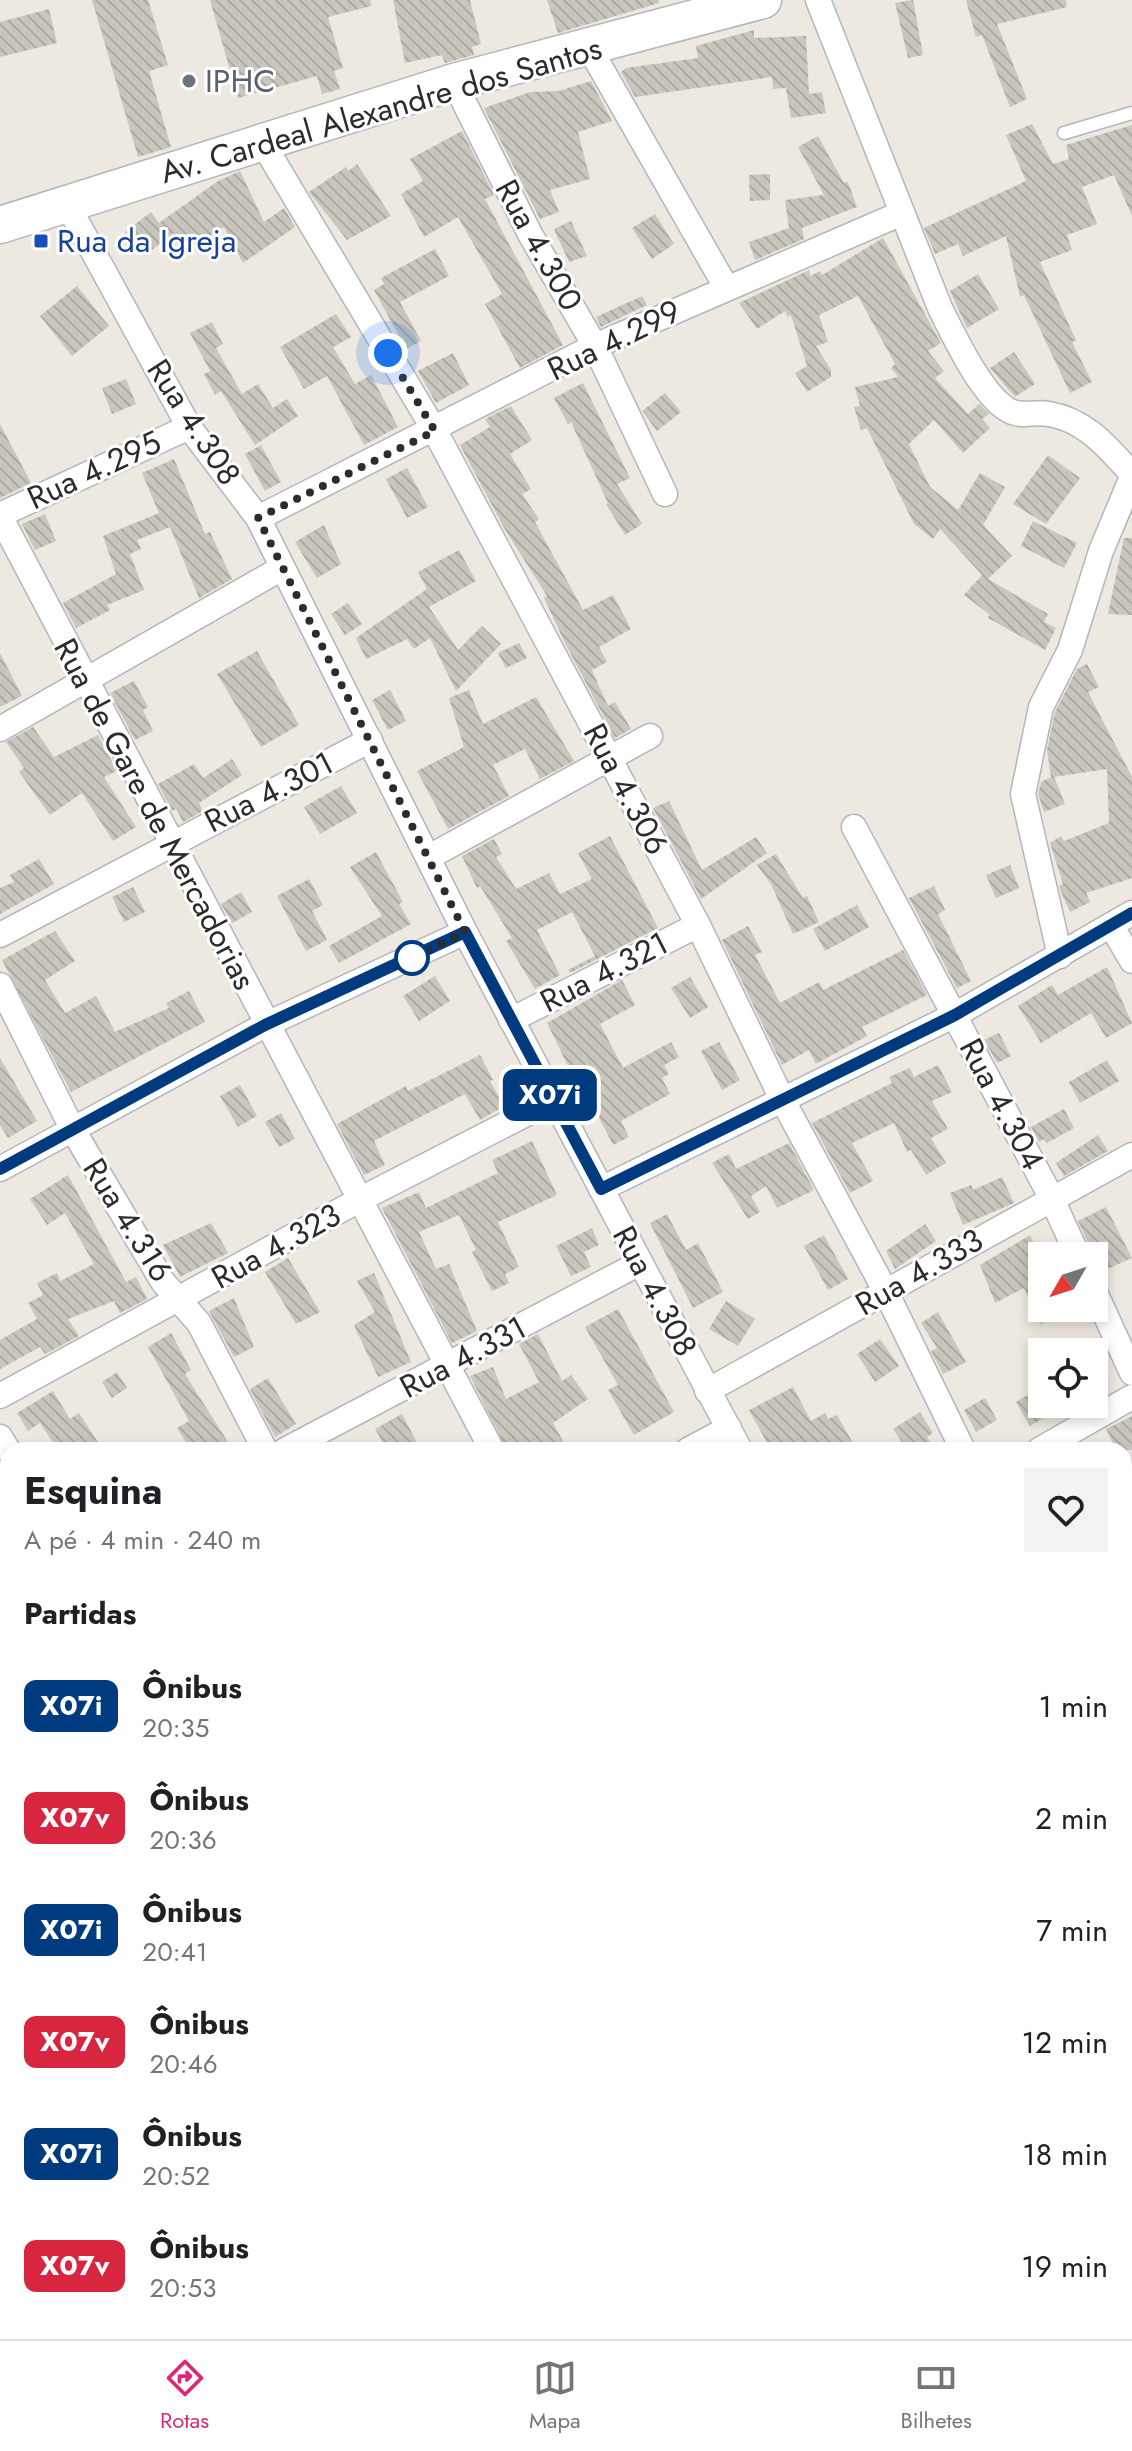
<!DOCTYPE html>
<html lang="pt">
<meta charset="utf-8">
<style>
body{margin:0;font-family:Jost,sans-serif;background:#f2f2f2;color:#202124;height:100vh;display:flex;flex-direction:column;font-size:30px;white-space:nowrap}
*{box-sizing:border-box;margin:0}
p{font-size:26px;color:#757577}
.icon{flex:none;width:44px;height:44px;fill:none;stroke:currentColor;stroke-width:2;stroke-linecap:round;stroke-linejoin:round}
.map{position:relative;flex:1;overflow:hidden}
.drawer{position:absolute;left:0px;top:1442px;width:1132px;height:898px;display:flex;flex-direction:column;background:#fff;border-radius:24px 24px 0 0;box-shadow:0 4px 12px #0003}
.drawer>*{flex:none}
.badge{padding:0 16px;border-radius:12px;font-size:28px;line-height:52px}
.needle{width:52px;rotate:231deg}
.fabs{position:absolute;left:1028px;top:1242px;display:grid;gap:16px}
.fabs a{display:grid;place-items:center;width:80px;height:80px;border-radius:0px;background:#fff;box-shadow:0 4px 12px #0003;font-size:40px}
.you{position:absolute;width:40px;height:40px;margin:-20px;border:6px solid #fff;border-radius:50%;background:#1a73e8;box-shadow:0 0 0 12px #1a73e833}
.map>.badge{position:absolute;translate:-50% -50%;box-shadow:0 0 0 4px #fff}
h2{padding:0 24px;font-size:30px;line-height:72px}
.round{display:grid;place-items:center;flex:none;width:84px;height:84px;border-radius:0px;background:#f2f2f2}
.overview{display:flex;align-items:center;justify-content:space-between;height:136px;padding:0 24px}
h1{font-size:38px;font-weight:700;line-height:60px}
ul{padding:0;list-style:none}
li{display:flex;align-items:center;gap:24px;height:112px;padding:0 24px}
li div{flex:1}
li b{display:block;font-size:30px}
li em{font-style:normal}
li .badge{min-width:88px;font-weight:700;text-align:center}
.dock{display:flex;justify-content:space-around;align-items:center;height:112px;border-top:2px solid #e0e0e0;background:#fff;font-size:22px;color:#757577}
.dock a{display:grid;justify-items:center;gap:4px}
.dock .on{color:#db2777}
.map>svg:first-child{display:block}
.building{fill:url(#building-back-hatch)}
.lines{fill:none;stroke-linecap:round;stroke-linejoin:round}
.lane-casing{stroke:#b3b5bf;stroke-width:15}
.street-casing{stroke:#b3b5bf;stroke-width:27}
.secondary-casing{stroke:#b3b5bf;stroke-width:39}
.lane{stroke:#fff;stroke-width:12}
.street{stroke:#fff;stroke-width:24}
.secondary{stroke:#fff;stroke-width:36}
.line-casing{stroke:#fff;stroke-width:18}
.line{stroke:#003b80;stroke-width:12}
.walk{stroke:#2c2c2c;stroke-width:8;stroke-dasharray:0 14.4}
.worship-dot{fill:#6b7280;stroke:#fff;stroke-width:3}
.transit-dot{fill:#1a4fb4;stroke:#fff;stroke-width:3}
.stop-dot{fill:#fff;stroke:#003b80;stroke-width:4}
.labels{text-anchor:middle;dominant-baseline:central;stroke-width:6;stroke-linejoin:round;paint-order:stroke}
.worship-label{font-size:32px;fill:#5b616d;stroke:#fff;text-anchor:start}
.street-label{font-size:32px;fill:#2c2c2c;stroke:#fff}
.transit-label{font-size:32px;fill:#164399;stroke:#fff;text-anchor:start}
</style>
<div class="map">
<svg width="1132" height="2339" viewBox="0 0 1132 2339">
<defs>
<pattern id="building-back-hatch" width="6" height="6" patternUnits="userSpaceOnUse" patternTransform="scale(2)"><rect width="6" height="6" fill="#c9c6be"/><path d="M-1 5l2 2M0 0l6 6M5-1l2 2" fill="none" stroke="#adaaa3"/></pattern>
</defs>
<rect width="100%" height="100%" fill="#ede8e0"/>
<g class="building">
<path d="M92 0H148L168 65 149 71 171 147 138 157Z"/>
<path d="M210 0H370L371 6 328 17 343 68 334 71 340 89 322 94 317 76 238 98Z"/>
<path d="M393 0H470L481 44 472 47 474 55 445 63 442 55 405 63Z"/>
<path d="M547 0H659V3L558 33Z"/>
<path d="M913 0 923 55 908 58 895 3Z"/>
<path d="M966 0H1066L1067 7 997 24 1027 99 1010 107 982 35 976 37Z"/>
<path d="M49 9 57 43 0 57V22Z"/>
<path d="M754 30V38L806 36 809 94 822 92 826 113 791 118 786 88 773 89 772 77 635 97 621 72 626 68 698 58 696 46Z"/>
<path d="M591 81 612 121 578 132 590 179 550 190 559 212 540 219 484 108 530 92 559 91Z"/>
<path d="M1032 124 1053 164 1069 159 1066 145 1132 125V216L1114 175 1082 187 1097 224 1067 235 1072 250 1040 262 1076 340 1072 342 1092 382 1070 393 1024 295 1020 297 1006 236 963 256 958 244 935 254 924 228 1026 181 1006 135Z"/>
<path d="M462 131 494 195 485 199 563 345 520 368 485 304 502 294 458 217 424 237 401 194 423 181 410 159Z"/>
<path d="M818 136 844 183 848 182 857 207 802 228 804 239 755 260 749 242 789 228 785 200 824 195 798 147Z"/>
<path d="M357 164 391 216 347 240 309 192 346 167 348 171Z"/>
<path d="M240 171 264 222 284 208 295 227 243 263 224 227 186 250 174 233 144 256 125 232 151 212 159 223 218 181Z"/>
<path d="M770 174V200L750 201 749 175Z"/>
<path d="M655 214 674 244 652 259 632 228Z"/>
<path d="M571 221 587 256 569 262 554 229Z"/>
<path d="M883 238 941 343 928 351 944 371 935 378 968 414 979 404 989 414 982 419 990 428 963 453 934 420 909 444 930 487 958 510 980 473 1005 487 983 525 1012 556 988 579 1048 614 1044 622 1056 628 1045 650 988 618 990 615 964 595 982 575 940 529 933 539 914 524 867 428 861 430 854 407 860 406 855 387 898 377 891 368 895 364 858 296 819 315 828 342 816 346 831 370V377L807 392 795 373 807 366 791 315 788 317 785 311 757 329 739 303 809 270 810 276 820 271 822 275Z"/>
<path d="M435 249 449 276 400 302 421 341 406 349 374 290 384 284 381 278Z"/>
<path d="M978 274 999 309 967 328 950 291Z"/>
<path d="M77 286 109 326 72 356 40 316Z"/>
<path d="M642 296 647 305 601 327 596 317Z"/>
<path d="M336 314 351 337 333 347 355 384 371 375 398 427 364 445 327 376 304 389 280 347Z"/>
<path d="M212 322 223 344 216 348 242 394 258 384 273 408 287 399 298 416 255 445 221 391 215 395 204 374 210 371 190 333Z"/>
<path d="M1014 352 1035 384 1015 397 990 368Z"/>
<path d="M453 353 469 385 436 403 418 371Z"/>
<path d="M126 379 136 404 112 414 102 388Z"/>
<path d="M583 383 630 478 617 484 642 524 625 535 606 504 608 503 571 422 568 424 554 398Z"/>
<path d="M665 393 681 412 657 431 642 411Z"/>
<path d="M511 406 532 440 510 454 531 489 522 494 539 519 535 522 583 610 613 595 631 629 599 647 607 662 592 670 608 706 615 702 631 729 615 738 566 645 544 598 547 596 504 528 460 445 490 427 485 419Z"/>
<path d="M0 424 31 483 0 498Z"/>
<path d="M261 445 281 482 265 491 245 454Z"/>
<path d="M1048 455 1080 478 1046 524 1013 504Z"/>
<path d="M174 459 205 534 210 532 232 579 199 598 170 527 137 540 141 549 130 554 144 590 107 605 110 610 76 628 63 603 116 574 103 536 159 513 142 473Z"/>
<path d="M407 468 428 507 407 518 386 479Z"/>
<path d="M45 514 56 541 35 550 22 524Z"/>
<path d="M1033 521 1077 543 1064 568 1021 546Z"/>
<path d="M324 525 341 564 317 578 295 542Z"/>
<path d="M1124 538H1132V615L1108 614Z"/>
<path d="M459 550 476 581 429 607 458 650 482 626 501 644 456 691 430 638 414 649 407 639 366 659 356 638 427 589 418 572Z"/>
<path d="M348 603 362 624 345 635 331 614Z"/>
<path d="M519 643 527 658 506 668 498 653Z"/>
<path d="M257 651 299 725 261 747 217 674Z"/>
<path d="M0 653 22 696 0 707Z"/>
<path d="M1087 664 1099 687 1088 692 1132 777V878L1086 893 1090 902 1070 912 1061 892 1059 886 1063 884 1050 843 1061 836 1064 841 1109 823 1107 769 1054 777 1065 804 1044 812 1038 794 1041 782 1051 777 1047 750 1055 712 1077 669Z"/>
<path d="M134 681 148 707 143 710 153 731 135 740 110 693Z"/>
<path d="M390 690 406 721 388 730 372 700Z"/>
<path d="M469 690 483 724 536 697 574 761 540 779 525 749 493 765 509 796 448 829 417 771 464 747 449 698Z"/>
<path d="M33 727 54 757 98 735 117 771 104 777 136 827 113 841 82 793 50 815 19 772 24 768 6 742Z"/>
<path d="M232 759 242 775 199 803 203 811 183 822 176 809 172 811 158 784 194 764 203 778Z"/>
<path d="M341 786 357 813 320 834 304 807Z"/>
<path d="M669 801 702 870 756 837 767 853 701 899 653 808Z"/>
<path d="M610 836 658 928 570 973 568 970 595 956 572 912 537 930 560 975 535 989 506 941 512 938 480 886 477 888 462 856 494 839 502 854 496 857 516 889 549 873 560 894 592 879 578 853Z"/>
<path d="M376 852 403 902 399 904 411 924 339 963 329 946 382 916 350 867Z"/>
<path d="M776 854 803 898 807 896 819 922 793 934 771 884 757 865Z"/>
<path d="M39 859 54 884 0 914V888L14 882 10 875Z"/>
<path d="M1010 865 1019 888 996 898 986 875Z"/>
<path d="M309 879 323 905 312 911 327 940 306 951 277 896Z"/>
<path d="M934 886 945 910 938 914 971 981 957 988 909 898Z"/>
<path d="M133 887 145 912 124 922 112 897Z"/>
<path d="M241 892 252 912 232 923 221 904Z"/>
<path d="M857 905 869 927 825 951 813 929Z"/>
<path d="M748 926 762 952 755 955 780 1003 819 982 823 990 903 950 927 995 862 1027 867 1036 816 1064 809 1050 782 1065 722 940Z"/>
<path d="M55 931 75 961 45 980 65 1013 96 996 115 1032 169 1008 166 1003 189 991 205 1022 71 1092 2 960Z"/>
<path d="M1107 967 1132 1023 1106 1038 1091 1013 1041 1043 1018 1006 1052 985 1058 995Z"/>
<path d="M435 976 450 1001 419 1021 403 996Z"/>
<path d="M690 977 708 1007 690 1018 671 988Z"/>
<path d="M622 980 635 1005 600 1024 623 1068 671 1042 679 1057 664 1065 669 1074 662 1078 670 1094 621 1121 629 1137 613 1145 582 1084 578 1086 547 1023Z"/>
<path d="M999 1033 1011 1056 997 1063 984 1040Z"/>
<path d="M719 1042 740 1080 722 1090 701 1051Z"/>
<path d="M480 1055 493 1080 490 1081 504 1106 480 1120 465 1094 374 1141 385 1165 364 1175 337 1124 406 1086 408 1091Z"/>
<path d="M0 1058 37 1121 8 1138 0 1125Z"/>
<path d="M1107 1060 1119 1081 1080 1103 1069 1082Z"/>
<path d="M938 1065 952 1092 932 1101 948 1129 931 1138 946 1163 926 1175 911 1150 907 1152 894 1123 852 1143 873 1181 850 1193 812 1123 892 1083 889 1077 910 1068 914 1077Z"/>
<path d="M240 1085 257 1116 238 1127 220 1096Z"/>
<path d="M1064 1109 1074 1128 1047 1143 1044 1139 1039 1142 1031 1127Z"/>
<path d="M281 1113 295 1139 279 1147 265 1122Z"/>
<path d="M1098 1135 1108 1151 1064 1176 1056 1163Z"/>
<path d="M532 1141 557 1195 498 1222 519 1267 505 1274 509 1283 492 1291 472 1252 476 1250 459 1215 419 1232 436 1269 449 1264 477 1331 452 1343 382 1208 419 1192 426 1208 498 1173 492 1160Z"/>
<path d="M789 1143 814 1190 777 1208 766 1186 751 1196 760 1212 748 1219 712 1163 729 1154 736 1169Z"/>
<path d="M68 1175 126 1282 136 1277 147 1299 120 1313 114 1301 68 1319 79 1336 45 1354 40 1347 0 1369V1340L37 1319 28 1303 43 1295 37 1283 57 1273 60 1281 94 1264 65 1213 47 1225 30 1199Z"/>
<path d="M1002 1177 1014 1203 963 1225 950 1193 971 1185 973 1190Z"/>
<path d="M1106 1207 1132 1258 1094 1275V1256L1078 1221Z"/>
<path d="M667 1214 686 1250 698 1243 723 1292 693 1308 650 1223Z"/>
<path d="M211 1223 228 1253 180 1277 163 1245Z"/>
<path d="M925 1224 936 1241 895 1269 886 1251Z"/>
<path d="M592 1228 599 1245 584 1252 591 1267 571 1276 556 1246Z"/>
<path d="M824 1235 848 1279 828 1290 804 1246Z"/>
<path d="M1030 1235 1042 1261V1326L1024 1288 995 1303 980 1265Z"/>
<path d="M288 1258 320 1312 296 1324 265 1272Z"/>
<path d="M374 1273 411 1362 378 1377 354 1325 375 1312 357 1281Z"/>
<path d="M234 1298 254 1347 234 1357 209 1311Z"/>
<path d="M726 1301 755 1319 738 1346 709 1329Z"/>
<path d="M618 1309 674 1412 634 1435 608 1390 618 1385 585 1327Z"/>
<path d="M938 1312 966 1362 943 1374 931 1351 937 1348 921 1323Z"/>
<path d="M171 1333 191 1370 185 1374 233 1450H191L177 1428 189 1421 148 1347Z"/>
<path d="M538 1334 562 1381 571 1375 588 1399 553 1423 568 1450H507L470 1376 493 1367 506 1399 539 1382 519 1344Z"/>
<path d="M880 1339 899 1366 875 1382 857 1354Z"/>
<path d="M117 1372 127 1388 112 1398 102 1382Z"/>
<path d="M268 1378 296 1424 275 1437 250 1389Z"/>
<path d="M793 1387 811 1421 825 1413 828 1419 837 1415 857 1450H771L749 1410Z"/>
<path d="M1036 1390 1042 1404H1066L1030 1426 1016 1402Z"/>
<path d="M53 1391 70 1419 79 1413 103 1450H58L40 1423 28 1431 17 1413Z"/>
<path d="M985 1398 997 1420 976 1432 964 1410Z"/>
<path d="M920 1412 933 1433 927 1437 935 1450H907L893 1429Z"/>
<path d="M402 1414 421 1450H387L375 1429Z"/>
<path d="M1132 1416V1450H1116L1106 1429Z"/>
</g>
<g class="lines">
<defs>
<path id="lane" d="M1064 133 1132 113"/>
<g id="street">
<path d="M818 0 940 308C954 336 981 394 1008 410 1021 418 1035 411 1049 414 1086 420 1108 448 1132 474"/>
<path d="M590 49 726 287"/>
<path d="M454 82 530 234 595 346 665 494"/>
<path d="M262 142 435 431 698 925 782 1099 886 1292 963 1450"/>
<path d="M67 204 189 427 258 518 465 932 740 1450"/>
<path d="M0 515 189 427"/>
<path d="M0 516 492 1450"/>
<path d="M258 518 595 346 902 213"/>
<path d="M0 729 282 568"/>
<path d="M854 827 1051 1197 1078 1256"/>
<path d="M429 857 650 736"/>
<path d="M1112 927 1132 961"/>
<path d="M0 935 370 740"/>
<path d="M1060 956 1023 794 1041 707 1070 650 1101 551 1132 477"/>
<path d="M0 985 73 1130 163 1282 199 1323 265 1450"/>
<path d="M511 1020 698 925"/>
<path d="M0 1169 265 1025 465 932"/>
<path d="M601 1189 955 1015 1132 913"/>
<path d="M1094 1290 1132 1373"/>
<path d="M707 1391 1132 1155"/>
<path d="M0 1396 361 1199 553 1100"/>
<path d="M0 1437 8 1450"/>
<path d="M285 1450 640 1263"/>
<path d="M688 1450 729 1428"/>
<path d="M1039 1450 1132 1397"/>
<path d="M0 1613 8 1609"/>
<path d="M1124 1662 1132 1658"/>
<path d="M0 1821 8 1816"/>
<path d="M1124 1880 1132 1896"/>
<path d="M0 1915 8 1931"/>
<path d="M0 2029 8 2024"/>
<path d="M0 2260 8 2255"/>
<path d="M186 2332 189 2339"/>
<path d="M425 2332 429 2339"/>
<path d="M658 2332 662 2339"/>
<path d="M889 2332 892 2339"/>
<path d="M1123 2332 1127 2339"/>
<path d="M336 2339 349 2332"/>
<path d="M802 2339 815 2332"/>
</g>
<path id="secondary" d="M0 225 454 82 763 0"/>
</defs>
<use href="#lane" class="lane-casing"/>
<use href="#street" class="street-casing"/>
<use href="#secondary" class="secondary-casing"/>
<use href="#lane" class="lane"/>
<use href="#street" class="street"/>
<use href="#secondary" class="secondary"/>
</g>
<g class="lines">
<defs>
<path id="line" d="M0 1169 265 1025 465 932 601 1189 955 1015 1132 913"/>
</defs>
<use href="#line" class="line-casing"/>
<use href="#line" class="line"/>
<path class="walk" d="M388 353 435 431 258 518 465 932 412 958"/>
</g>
<circle class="worship-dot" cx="189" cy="81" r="8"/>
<rect class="transit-dot" x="33" y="233" width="16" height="16" rx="4"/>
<circle class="stop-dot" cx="412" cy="958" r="16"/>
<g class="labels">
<g class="worship-label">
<text x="205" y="81">IPHC</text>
</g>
<g class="street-label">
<text transform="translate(381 110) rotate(-16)">Av. Cardeal Alexandre dos Santos</text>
<text transform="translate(539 245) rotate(61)">Rua 4.300</text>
<text transform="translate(614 340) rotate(-26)">Rua 4.299</text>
<text transform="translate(194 422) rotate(57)">Rua 4.308</text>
<text transform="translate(94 470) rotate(-25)">Rua 4.295</text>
<text transform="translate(626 789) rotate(62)">Rua 4.306</text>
<text transform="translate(269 792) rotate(-27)">Rua 4.301</text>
<text transform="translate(155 814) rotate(62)">Rua de Gare de Mercadorias</text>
<text transform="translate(604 972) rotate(-27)">Rua 4.321</text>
<text transform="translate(1002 1104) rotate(62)">Rua 4.304</text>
<text transform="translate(128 1220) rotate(58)">Rua 4.316</text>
<text transform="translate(276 1246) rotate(-29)">Rua 4.323</text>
<text transform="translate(919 1272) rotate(-30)">Rua 4.333</text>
<text transform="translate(655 1291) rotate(62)">Rua 4.308</text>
<text transform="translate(463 1357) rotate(-28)">Rua 4.331</text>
</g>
<g class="transit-label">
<text x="57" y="241">Rua da Igreja</text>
</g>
</g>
</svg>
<div class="fabs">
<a><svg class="needle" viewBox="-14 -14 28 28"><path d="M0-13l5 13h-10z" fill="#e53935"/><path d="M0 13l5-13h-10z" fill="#757577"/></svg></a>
<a><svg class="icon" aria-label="locate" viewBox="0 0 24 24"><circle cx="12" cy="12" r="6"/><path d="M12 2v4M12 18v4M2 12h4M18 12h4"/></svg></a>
</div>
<div class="you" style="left:388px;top:353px"></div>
<b class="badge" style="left:550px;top:1095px;background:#003b80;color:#fff">X07i</b>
<section class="drawer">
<div class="overview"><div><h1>Esquina</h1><p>A pé · 4 min · 240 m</p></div><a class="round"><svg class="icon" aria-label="heart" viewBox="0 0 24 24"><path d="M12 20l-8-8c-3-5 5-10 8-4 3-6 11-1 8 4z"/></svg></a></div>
<h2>Partidas</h2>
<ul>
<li><span class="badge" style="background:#003b80;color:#fff">X07i</span><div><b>Ônibus</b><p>20:35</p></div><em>1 min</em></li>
<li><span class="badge" style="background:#d7263d;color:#fff">X07v</span><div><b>Ônibus</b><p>20:36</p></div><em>2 min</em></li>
<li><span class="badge" style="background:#003b80;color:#fff">X07i</span><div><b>Ônibus</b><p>20:41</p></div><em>7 min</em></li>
<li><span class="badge" style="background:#d7263d;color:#fff">X07v</span><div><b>Ônibus</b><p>20:46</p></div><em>12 min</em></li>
<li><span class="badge" style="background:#003b80;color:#fff">X07i</span><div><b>Ônibus</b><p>20:52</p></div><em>18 min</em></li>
<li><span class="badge" style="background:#d7263d;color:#fff">X07v</span><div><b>Ônibus</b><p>20:53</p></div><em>19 min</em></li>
</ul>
</section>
</div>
<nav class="dock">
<a class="on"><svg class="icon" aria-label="directions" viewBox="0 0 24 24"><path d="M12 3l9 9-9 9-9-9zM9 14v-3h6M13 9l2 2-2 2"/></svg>Rotas</a>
<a><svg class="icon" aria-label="map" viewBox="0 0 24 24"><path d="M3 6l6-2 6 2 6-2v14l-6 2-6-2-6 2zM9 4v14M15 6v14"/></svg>Mapa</a>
<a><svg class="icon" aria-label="tickets" viewBox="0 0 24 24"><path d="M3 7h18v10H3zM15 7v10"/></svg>Bilhetes</a>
</nav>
